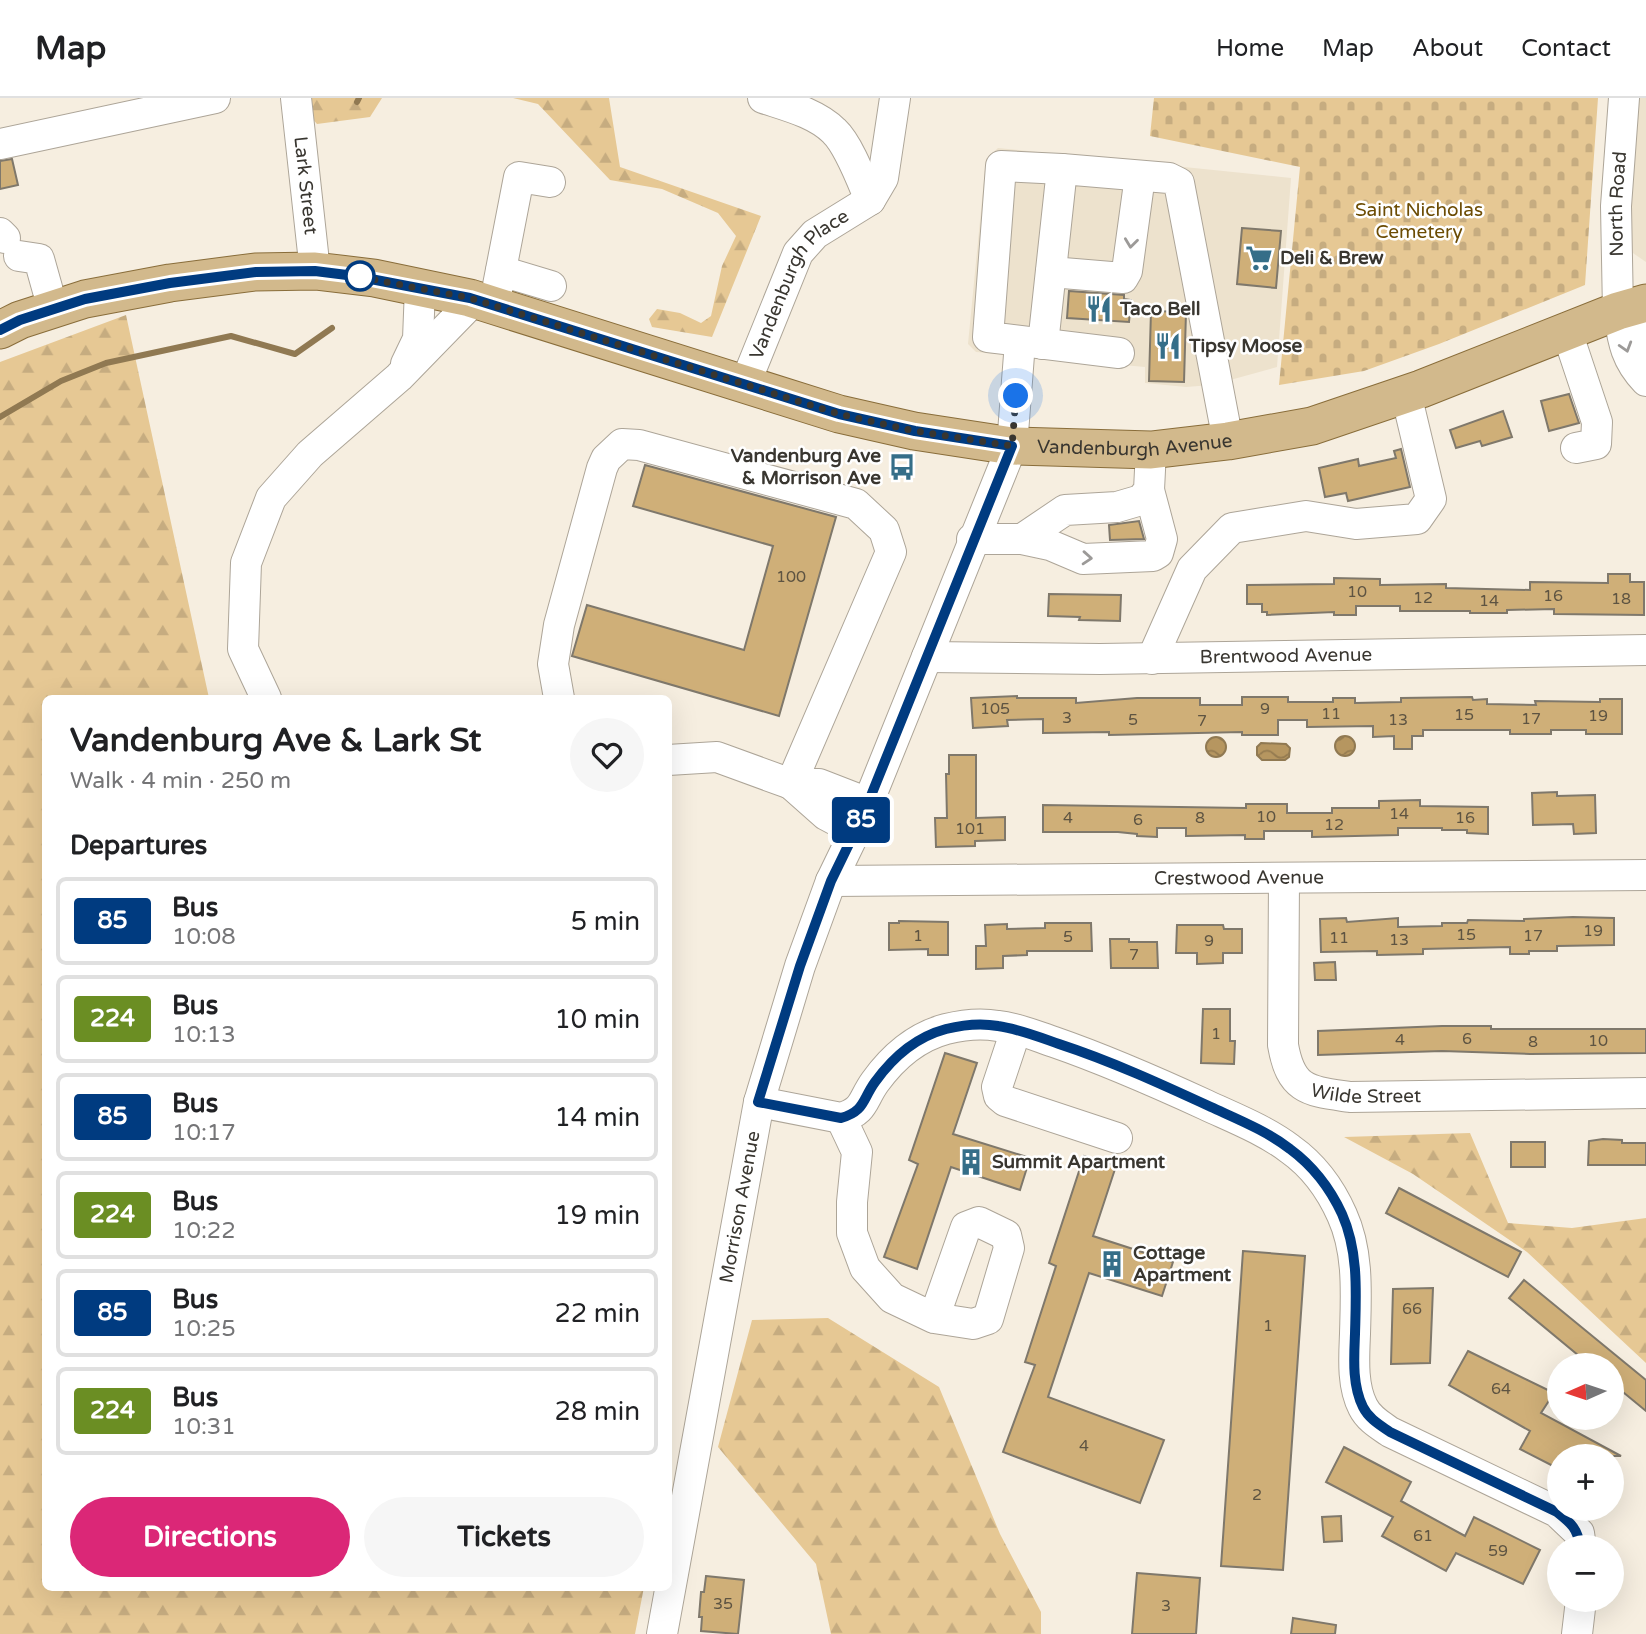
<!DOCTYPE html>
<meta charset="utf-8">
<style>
body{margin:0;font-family:"Varela Round",sans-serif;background:#f6f6f6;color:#202124;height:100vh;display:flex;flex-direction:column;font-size:26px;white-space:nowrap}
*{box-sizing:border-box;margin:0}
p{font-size:23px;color:#757577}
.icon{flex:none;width:38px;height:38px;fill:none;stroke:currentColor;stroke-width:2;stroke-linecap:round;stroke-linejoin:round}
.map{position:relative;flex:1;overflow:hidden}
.drawer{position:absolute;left:42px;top:597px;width:630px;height:896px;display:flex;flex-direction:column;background:#fff;border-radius:10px;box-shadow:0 7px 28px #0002}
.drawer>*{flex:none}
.badge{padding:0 14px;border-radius:5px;font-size:24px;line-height:46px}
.needle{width:46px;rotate:267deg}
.tools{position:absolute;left:1547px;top:1255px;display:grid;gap:14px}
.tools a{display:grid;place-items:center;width:77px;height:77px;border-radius:50%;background:#fff;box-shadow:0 7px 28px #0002;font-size:35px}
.you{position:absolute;width:35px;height:35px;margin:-18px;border:5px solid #fff;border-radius:50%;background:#1a73e8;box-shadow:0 0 0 10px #1a73e833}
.map>.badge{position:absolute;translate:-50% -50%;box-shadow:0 0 0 4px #fff}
h2{padding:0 28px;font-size:26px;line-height:63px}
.round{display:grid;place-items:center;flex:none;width:74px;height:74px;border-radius:37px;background:#f6f6f6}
.headline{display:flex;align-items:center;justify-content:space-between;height:119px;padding:0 28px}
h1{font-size:33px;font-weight:700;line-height:52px}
.button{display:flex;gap:14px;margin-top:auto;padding:14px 28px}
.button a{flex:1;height:80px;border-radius:42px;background:#db2777;color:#fff;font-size:28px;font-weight:700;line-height:80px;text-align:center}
.button a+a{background:#f6f6f6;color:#202124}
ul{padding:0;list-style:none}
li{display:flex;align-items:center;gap:21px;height:88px;margin:0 14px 10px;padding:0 14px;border:4px solid #e0e0e0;border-radius:10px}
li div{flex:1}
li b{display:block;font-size:26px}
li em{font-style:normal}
li .badge{min-width:77px;font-weight:700;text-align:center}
header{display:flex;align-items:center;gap:42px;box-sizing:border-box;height:98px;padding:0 35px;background:#fff;border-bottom:2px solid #e0e0e0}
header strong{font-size:33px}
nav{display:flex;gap:38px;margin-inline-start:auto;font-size:24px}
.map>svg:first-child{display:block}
.built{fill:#ede2cd}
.forest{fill:url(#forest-firs)}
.cemetery{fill:url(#cemetery-stones)}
.water{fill:url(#water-waves);stroke:#907952;stroke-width:2}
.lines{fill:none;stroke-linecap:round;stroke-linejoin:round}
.stream{stroke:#907952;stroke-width:6}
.building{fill:#cfaf78;stroke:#7f786b;stroke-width:2}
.minor-casing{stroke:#ada598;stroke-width:32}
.major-casing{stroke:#896d3a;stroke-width:39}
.minor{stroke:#fff;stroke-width:30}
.major{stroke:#d2b98c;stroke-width:37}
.oneway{stroke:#9c9a98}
.line-casing{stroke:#fff;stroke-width:16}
.line{stroke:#003b80;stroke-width:10}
.walk{stroke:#393630;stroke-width:7;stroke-dasharray:0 12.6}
.stop-dot{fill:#fff;stroke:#003b80;stroke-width:3.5}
.labels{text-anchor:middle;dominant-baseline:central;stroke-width:5;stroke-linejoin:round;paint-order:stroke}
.number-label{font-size:16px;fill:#5e5442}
.street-label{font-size:19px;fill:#393630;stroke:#fff}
.park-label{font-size:19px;fill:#6c4c04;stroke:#fff}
.poi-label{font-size:19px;font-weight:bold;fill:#393630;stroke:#fff;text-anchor:start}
</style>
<header>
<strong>Map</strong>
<nav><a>Home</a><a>Map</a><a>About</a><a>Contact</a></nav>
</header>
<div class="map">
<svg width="1646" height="1536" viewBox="0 0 1646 1536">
<defs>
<pattern id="forest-firs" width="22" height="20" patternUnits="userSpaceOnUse" patternTransform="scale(1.75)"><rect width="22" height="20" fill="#e6c894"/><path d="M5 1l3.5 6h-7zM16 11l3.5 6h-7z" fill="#c6ac80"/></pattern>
<pattern id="cemetery-stones" width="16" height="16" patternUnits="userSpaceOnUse" patternTransform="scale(1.75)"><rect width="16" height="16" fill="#e6c894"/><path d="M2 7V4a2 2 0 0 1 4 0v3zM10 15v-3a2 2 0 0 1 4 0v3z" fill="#c6ac80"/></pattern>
<pattern id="water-waves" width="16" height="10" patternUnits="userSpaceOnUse" patternTransform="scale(1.75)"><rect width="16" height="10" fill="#b69660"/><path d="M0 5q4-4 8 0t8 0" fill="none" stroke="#957b50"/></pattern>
</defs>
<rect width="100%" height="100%" fill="#f6eee0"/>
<g class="built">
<path d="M1638 0H1646V164L1630 153 1629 106Z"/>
<path d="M998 50 1291 80 1277 269 1212 287 1186 289 1145 285V269L976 254 968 246 986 61Z"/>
</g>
<g class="forest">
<path d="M304 0H382L370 19 317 26 303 10Z"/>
<path d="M513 0H609L620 69 761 118 712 239 652 229 649 221 657 211 680 215 701 225 711 218 722 168 736 138 718 115 662 91 610 82 538 6Z"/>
<path d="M126 217 209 600H46V1489H644L635 1536H0V264Z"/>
<path d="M1470 1035 1508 1125 1572 1130 1646 1120V1265L1527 1154 1413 1076 1344 1039Z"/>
<path d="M828 1220 939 1289 1000 1436 1041 1514V1536H831L816 1466 718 1349 752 1222Z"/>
</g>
<path class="cemetery" d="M1154 0H1598L1585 187 1439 246 1364 273 1279 287 1300 69 1150 38Z"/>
<g class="water">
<circle cx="1345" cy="648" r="10"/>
<circle cx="1216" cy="649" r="10"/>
<path d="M1261 645 1286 646 1290 650 1289 659 1285 662H1262L1257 657V649Z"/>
</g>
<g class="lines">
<g class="stream">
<path d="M357 4 359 0"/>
<path d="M0 319 61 283 106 265 231 238 295 256 332 230"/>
</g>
</g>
<g class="building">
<path d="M12 61 18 87 0 91V63Z"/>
<path d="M1242 130 1281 133 1276 190 1237 186Z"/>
<path d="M1069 193 1124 197V201L1131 202 1129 224 1067 220Z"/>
<path d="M1151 213 1186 214 1184 284 1149 283Z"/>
<path d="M1569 296 1579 325 1549 333 1541 303Z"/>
<path d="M1503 313 1512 339 1482 348 1480 343 1456 350 1450 332Z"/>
<path d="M1401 351 1410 389 1348 403 1346 395 1325 399 1319 370 1358 361 1359 368 1396 360 1394 353Z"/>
<path d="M645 367 836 419 779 618 572 558 587 507 744 552 773 448 633 408Z"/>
<path d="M1139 423 1144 441 1110 442 1109 427Z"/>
<path d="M1608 476H1630V484H1644V517L1554 516V511L1507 512V515H1470V513H1400V508H1356V517H1334V514L1267 517V514H1262V506H1247V487L1334 486V480L1380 481V487L1446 486V490L1530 492V484L1608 485Z"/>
<path d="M1049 496 1121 497 1120 523 1079 522 1080 519 1048 518Z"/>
<path d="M1017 598V600H1076V605L1137 600H1200V607H1242V599H1288V604H1333V600H1355V605L1401 604V600L1472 599 1473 602 1487 601V606L1536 607 1535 603 1600 604V601H1622V636H1586V632H1551V636H1510V632H1423V638H1412V651H1394V638L1373 639V628L1307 629V622H1278V637H1242V634L1109 637V634L1043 635V621L1007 622 1008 628 973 630 971 600Z"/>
<path d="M949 657H976V720L1005 719V742L975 743V748L936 749 935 720H947L946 676H949Z"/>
<path d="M1557 694V698L1595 697 1596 735 1574 736 1573 726 1533 727 1532 695Z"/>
<path d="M1420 702V708L1488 709V736L1467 735V732H1442V730H1398V737L1312 739V733H1264V741H1245V737L1186 738V730H1157V739L1137 738V736L1118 734H1043V707L1246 710V706H1287V715H1332V710H1379V703Z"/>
<path d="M1573 819 1614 820V847L1557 848V853H1529V856H1510V849L1423 851V856L1377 857V853L1321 854 1320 821 1346 820 1347 824 1398 820V829L1442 828V825H1467L1468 822 1524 823V821Z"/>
<path d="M899 823 948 824V857H928V851L889 852V825H899Z"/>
<path d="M1045 825H1091L1092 853H1027V857L1003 858V870L976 871V848H986L985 827 1007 826V831L1045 830Z"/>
<path d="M1177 827H1223L1224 831H1242V855H1223V865L1197 866V855H1176Z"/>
<path d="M1110 841H1129V844H1157L1158 870H1111Z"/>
<path d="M1335 864 1336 882H1315L1314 865Z"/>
<path d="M1203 911H1230V943H1235L1234 966 1201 965Z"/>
<path d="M1442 928H1491V931H1646V955L1530 956 1442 953 1318 957V933Z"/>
<path d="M945 955 977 965 953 1036 1030 1060 1020 1092 951 1069 917 1171 884 1159 918 1066 909 1062Z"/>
<path d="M1603 1041 1622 1042V1045H1646V1067H1588L1589 1043Z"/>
<rect x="1511" y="1044" width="34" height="25"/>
<path d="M1084 1058 1116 1068 1093 1138 1173 1164 1162 1198 1089 1175 1048 1299 1164 1342 1140 1405 1003 1354 1035 1267 1025 1264 1056 1168 1049 1165Z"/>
<path d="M1399 1090 1521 1154 1508 1179 1386 1115Z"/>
<path d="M1243 1153 1305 1158 1283 1472 1221 1468Z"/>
<path d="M1524 1182 1646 1282V1313L1612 1285V1267H1590L1509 1200Z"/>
<path d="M1433 1190 1430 1265 1391 1266 1393 1191Z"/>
<path d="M1468 1253 1554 1295 1541 1315 1621 1358H1559V1371L1520 1351 1530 1333 1449 1287Z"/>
<path d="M1344 1349 1411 1384 1401 1403 1465 1438 1474 1419 1540 1452 1523 1486 1456 1455 1446 1473 1382 1438 1393 1419 1326 1384Z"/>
<path d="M1341 1418 1342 1443 1324 1444 1322 1419Z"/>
<path d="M1137 1475 1200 1480 1196 1536H1132Z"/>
<path d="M706 1478 744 1482 738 1536 701 1533 702 1519H699L701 1494H704Z"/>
<path d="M1293 1520 1336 1527 1335 1536H1291Z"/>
</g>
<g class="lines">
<defs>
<g id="minor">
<path id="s1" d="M296 0 315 173"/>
<path d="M763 0C787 8 816 15 834 33 849 47 862 83 870 102"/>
<path d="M0 46 215 0"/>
<path d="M1062 71 1001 68 988 239 1119 255"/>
<path d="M0 135 5 140"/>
<path d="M19 158 39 161 53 211"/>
<path d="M501 173 551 188"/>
<path d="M1051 174 1123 180 1127 173 1140 78"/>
<path d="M494 208 519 79 550 84"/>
<path id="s2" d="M1618 213 1616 108 1624 0"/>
<path d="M1567 234 1597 324 1596 346 1576 350"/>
<path d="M1043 246 1062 71 1169 80 1179 85 1228 343"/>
<path d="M406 266 418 241 420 190"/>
<path d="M1646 283C1625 261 1623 243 1618 213L1641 239 1646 256"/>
<path id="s3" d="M745 286 798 155 815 136 870 102 883 80 895 0"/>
<path d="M972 441H1022L1065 412 1117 409 1141 402 1149 392 1151 352"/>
<path d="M1022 441 1050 447 1083 461 1153 458 1158 455 1162 441 1149 392"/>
<path id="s4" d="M927 559 1100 561 1646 552"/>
<path d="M1152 561 1192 471 1232 430 1306 418 1356 426 1417 421 1431 401 1406 296"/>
<path d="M266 600 243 551 246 465 271 400 310 356 399 279 474 202"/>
<path d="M559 600 553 566 559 527 602 370 606 361 622 346 639 347 856 406 884 432 891 454 791 686"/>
<path d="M668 662 717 659 791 686H819L868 705"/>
<path d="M791 686 826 717 856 733"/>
<path id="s5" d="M1284 780 1283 947C1291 993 1309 993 1350 999L1646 995"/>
<path id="s6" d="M831 783 1646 777"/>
<path d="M1016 932 997 989 999 998 1005 1003 1117 1040"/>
<path d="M759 1004 841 1020C865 1013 862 1002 875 984 893 959 916 939 946 931 962 927 982 925 998 928 1018 930 1036 938 1054 944 1106 962 1156 984 1206 1007 1234 1020 1265 1032 1290 1051 1314 1068 1330 1090 1342 1117 1359 1154 1356 1197 1355 1236 1354 1260 1352 1288 1363 1309 1369 1321 1380 1327 1390 1334L1557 1414 1579 1435 1581 1449"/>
<path d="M841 1020 857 1054 852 1104V1135L865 1170 892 1200 934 1220 966 1129 979 1124 1006 1137 1009 1150 988 1221 973 1226 934 1220"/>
<path id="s7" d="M662 1536 759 1004 800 868 831 783 864 715 1012 348 1020 244"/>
<path d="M1577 1536 1581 1502"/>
</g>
<g id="major">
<path id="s8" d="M0 232 20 222 85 201 170 185 255 174 315 173 374 180 470 200 839 316 914 333 1012 348 1151 352 1228 343 1312 328 1421 291 1618 213 1646 205"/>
</g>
</defs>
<use href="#minor" class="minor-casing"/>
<use href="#major" class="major-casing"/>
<use href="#minor" class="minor"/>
<use href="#major" class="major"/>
</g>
<defs><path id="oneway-chevron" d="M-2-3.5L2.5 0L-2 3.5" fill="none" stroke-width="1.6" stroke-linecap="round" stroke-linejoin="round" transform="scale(1.75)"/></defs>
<g class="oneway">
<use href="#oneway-chevron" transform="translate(1131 145) rotate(97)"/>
<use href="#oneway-chevron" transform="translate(1626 249) rotate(73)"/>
<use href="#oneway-chevron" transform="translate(1087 460) rotate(4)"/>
</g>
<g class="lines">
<defs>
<path id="line" d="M0 232 20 222 85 201 170 185 256 174 315 173 355 178 470 200 839 316 915 333 1012 348 864 715 831 783 800 868 758 1004 841 1020C865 1013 862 1002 875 984 893 959 916 939 946 931 962 927 982 925 998 928 1019 931 1039 939 1059 946 1111 963 1161 986 1211 1009 1237 1021 1267 1033 1290 1051 1313 1068 1330 1090 1342 1116 1359 1154 1356 1197 1355 1236 1354 1260 1352 1287 1363 1309 1369 1321 1380 1327 1390 1334L1557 1414C1571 1425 1578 1431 1580 1449"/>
</defs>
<use href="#line" class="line-casing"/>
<use href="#line" class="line"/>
<path class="walk" d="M360 178H355L470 200 839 316 915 333 1012 348 1016 298"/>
</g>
<defs>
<symbol id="supermarket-bare" viewBox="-9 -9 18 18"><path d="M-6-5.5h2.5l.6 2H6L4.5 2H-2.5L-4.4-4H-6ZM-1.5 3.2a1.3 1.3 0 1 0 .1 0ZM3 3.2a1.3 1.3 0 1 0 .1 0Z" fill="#356e88" stroke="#fff" stroke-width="2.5" paint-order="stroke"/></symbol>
<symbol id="restaurant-bare" viewBox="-9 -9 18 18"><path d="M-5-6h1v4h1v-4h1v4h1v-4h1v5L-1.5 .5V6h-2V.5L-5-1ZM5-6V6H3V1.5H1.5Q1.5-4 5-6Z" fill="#356e88" stroke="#fff" stroke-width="2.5" paint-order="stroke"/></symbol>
<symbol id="bus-bare" viewBox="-9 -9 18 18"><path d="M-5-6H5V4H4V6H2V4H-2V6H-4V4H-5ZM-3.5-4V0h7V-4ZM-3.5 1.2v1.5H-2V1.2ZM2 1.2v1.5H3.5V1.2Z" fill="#356e88" stroke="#fff" stroke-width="2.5" paint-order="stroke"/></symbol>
<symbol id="building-bare" viewBox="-9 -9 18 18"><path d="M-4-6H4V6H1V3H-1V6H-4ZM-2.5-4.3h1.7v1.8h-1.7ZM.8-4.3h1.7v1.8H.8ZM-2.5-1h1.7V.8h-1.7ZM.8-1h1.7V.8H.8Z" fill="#356e88" stroke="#fff" stroke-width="2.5" paint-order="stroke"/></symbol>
</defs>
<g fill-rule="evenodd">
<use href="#supermarket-bare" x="1240" y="141" width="38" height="38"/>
<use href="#restaurant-bare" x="1080" y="192" width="38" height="38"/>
<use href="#restaurant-bare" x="1149" y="229" width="38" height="38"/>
<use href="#bus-bare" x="883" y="350" width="38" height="38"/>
<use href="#building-bare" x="952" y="1045" width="38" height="38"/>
<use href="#building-bare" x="1093" y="1147" width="38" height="38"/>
</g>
<circle class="stop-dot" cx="360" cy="178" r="14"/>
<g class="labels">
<g class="number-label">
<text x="791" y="479">100</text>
<text x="1357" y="494">10</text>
<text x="1553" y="498">16</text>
<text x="1423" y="500">12</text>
<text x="1621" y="501">18</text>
<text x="1489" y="503">14</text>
<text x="995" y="611">105</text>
<text x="1265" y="611">9</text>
<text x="1331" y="616">11</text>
<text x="1464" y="617">15</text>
<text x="1598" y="618">19</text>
<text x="1067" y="620">3</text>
<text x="1531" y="621">17</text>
<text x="1133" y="622">5</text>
<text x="1398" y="622">13</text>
<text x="1202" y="623">7</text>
<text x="1399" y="716">14</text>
<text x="1266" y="719">10</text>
<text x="1068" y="720">4</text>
<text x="1200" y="720">8</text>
<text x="1465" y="720">16</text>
<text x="1138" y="722">6</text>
<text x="1334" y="727">12</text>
<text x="970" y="731">101</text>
<text x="1593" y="833">19</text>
<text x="1466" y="837">15</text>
<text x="918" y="838">1</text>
<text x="1533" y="838">17</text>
<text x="1068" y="839">5</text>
<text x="1339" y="840">11</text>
<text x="1399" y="842">13</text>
<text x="1209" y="843">9</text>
<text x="1134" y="857">7</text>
<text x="1216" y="936">1</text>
<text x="1467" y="941">6</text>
<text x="1400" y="942">4</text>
<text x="1598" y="943">10</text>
<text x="1533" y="944">8</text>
<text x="1412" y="1211">66</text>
<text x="1268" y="1228">1</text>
<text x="1501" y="1291">64</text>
<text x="1084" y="1348">4</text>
<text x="1257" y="1397">2</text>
<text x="1423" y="1438">61</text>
<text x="1498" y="1453">59</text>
<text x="723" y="1506">35</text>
<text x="1166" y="1508">3</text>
</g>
<g class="street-label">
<text stroke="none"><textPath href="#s1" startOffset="88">Lark Street</textPath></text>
<text stroke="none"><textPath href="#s2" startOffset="107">North Road</textPath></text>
<text stroke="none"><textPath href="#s3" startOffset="116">Vandenburgh Place</textPath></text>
<text stroke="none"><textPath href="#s8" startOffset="1166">Vandenburgh Avenue</textPath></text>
<text stroke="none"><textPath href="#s4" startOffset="359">Brentwood Avenue</textPath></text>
<text stroke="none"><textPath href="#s6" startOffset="408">Crestwood Avenue</textPath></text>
<text stroke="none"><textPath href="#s5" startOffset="278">Wilde Street</textPath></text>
<text stroke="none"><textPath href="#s7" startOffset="434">Morrison Avenue</textPath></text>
</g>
<g class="park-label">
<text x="1419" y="112">Saint Nicholas<tspan x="1419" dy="22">Cemetery</tspan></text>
</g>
<g class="poi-label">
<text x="1280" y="160">Deli &amp; Brew</text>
<text x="1120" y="211">Taco Bell</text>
<text x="1189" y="248">Tipsy Moose</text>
<text x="881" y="358" text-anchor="end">Vandenburg Ave<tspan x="881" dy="22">&amp; Morrison Ave</tspan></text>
<text x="992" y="1064">Summit Apartment</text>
<text x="1133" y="1155">Cottage<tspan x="1133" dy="22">Apartment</tspan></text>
</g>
</g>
</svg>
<div class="tools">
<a><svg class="needle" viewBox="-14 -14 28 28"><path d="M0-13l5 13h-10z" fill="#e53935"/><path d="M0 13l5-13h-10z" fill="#757577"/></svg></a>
<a>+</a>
<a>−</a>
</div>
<div class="you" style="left:1016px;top:298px"></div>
<b class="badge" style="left:861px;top:722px;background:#003b80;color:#fff">85</b>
<section class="drawer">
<div class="headline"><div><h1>Vandenburg Ave &amp; Lark St</h1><p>Walk · 4 min · 250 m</p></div><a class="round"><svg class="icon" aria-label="heart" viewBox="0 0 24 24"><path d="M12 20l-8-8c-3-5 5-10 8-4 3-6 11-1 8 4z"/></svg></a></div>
<h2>Departures</h2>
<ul>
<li><span class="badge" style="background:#003b80;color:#fff">85</span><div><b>Bus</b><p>10:08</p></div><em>5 min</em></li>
<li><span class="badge" style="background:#6b8e23;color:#fff">224</span><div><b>Bus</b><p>10:13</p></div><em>10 min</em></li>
<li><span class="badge" style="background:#003b80;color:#fff">85</span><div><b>Bus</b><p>10:17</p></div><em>14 min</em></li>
<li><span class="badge" style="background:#6b8e23;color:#fff">224</span><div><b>Bus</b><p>10:22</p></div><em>19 min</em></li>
<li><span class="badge" style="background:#003b80;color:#fff">85</span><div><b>Bus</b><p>10:25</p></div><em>22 min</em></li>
<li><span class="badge" style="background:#6b8e23;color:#fff">224</span><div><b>Bus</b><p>10:31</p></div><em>28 min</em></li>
</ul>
<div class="button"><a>Directions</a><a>Tickets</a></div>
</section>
</div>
